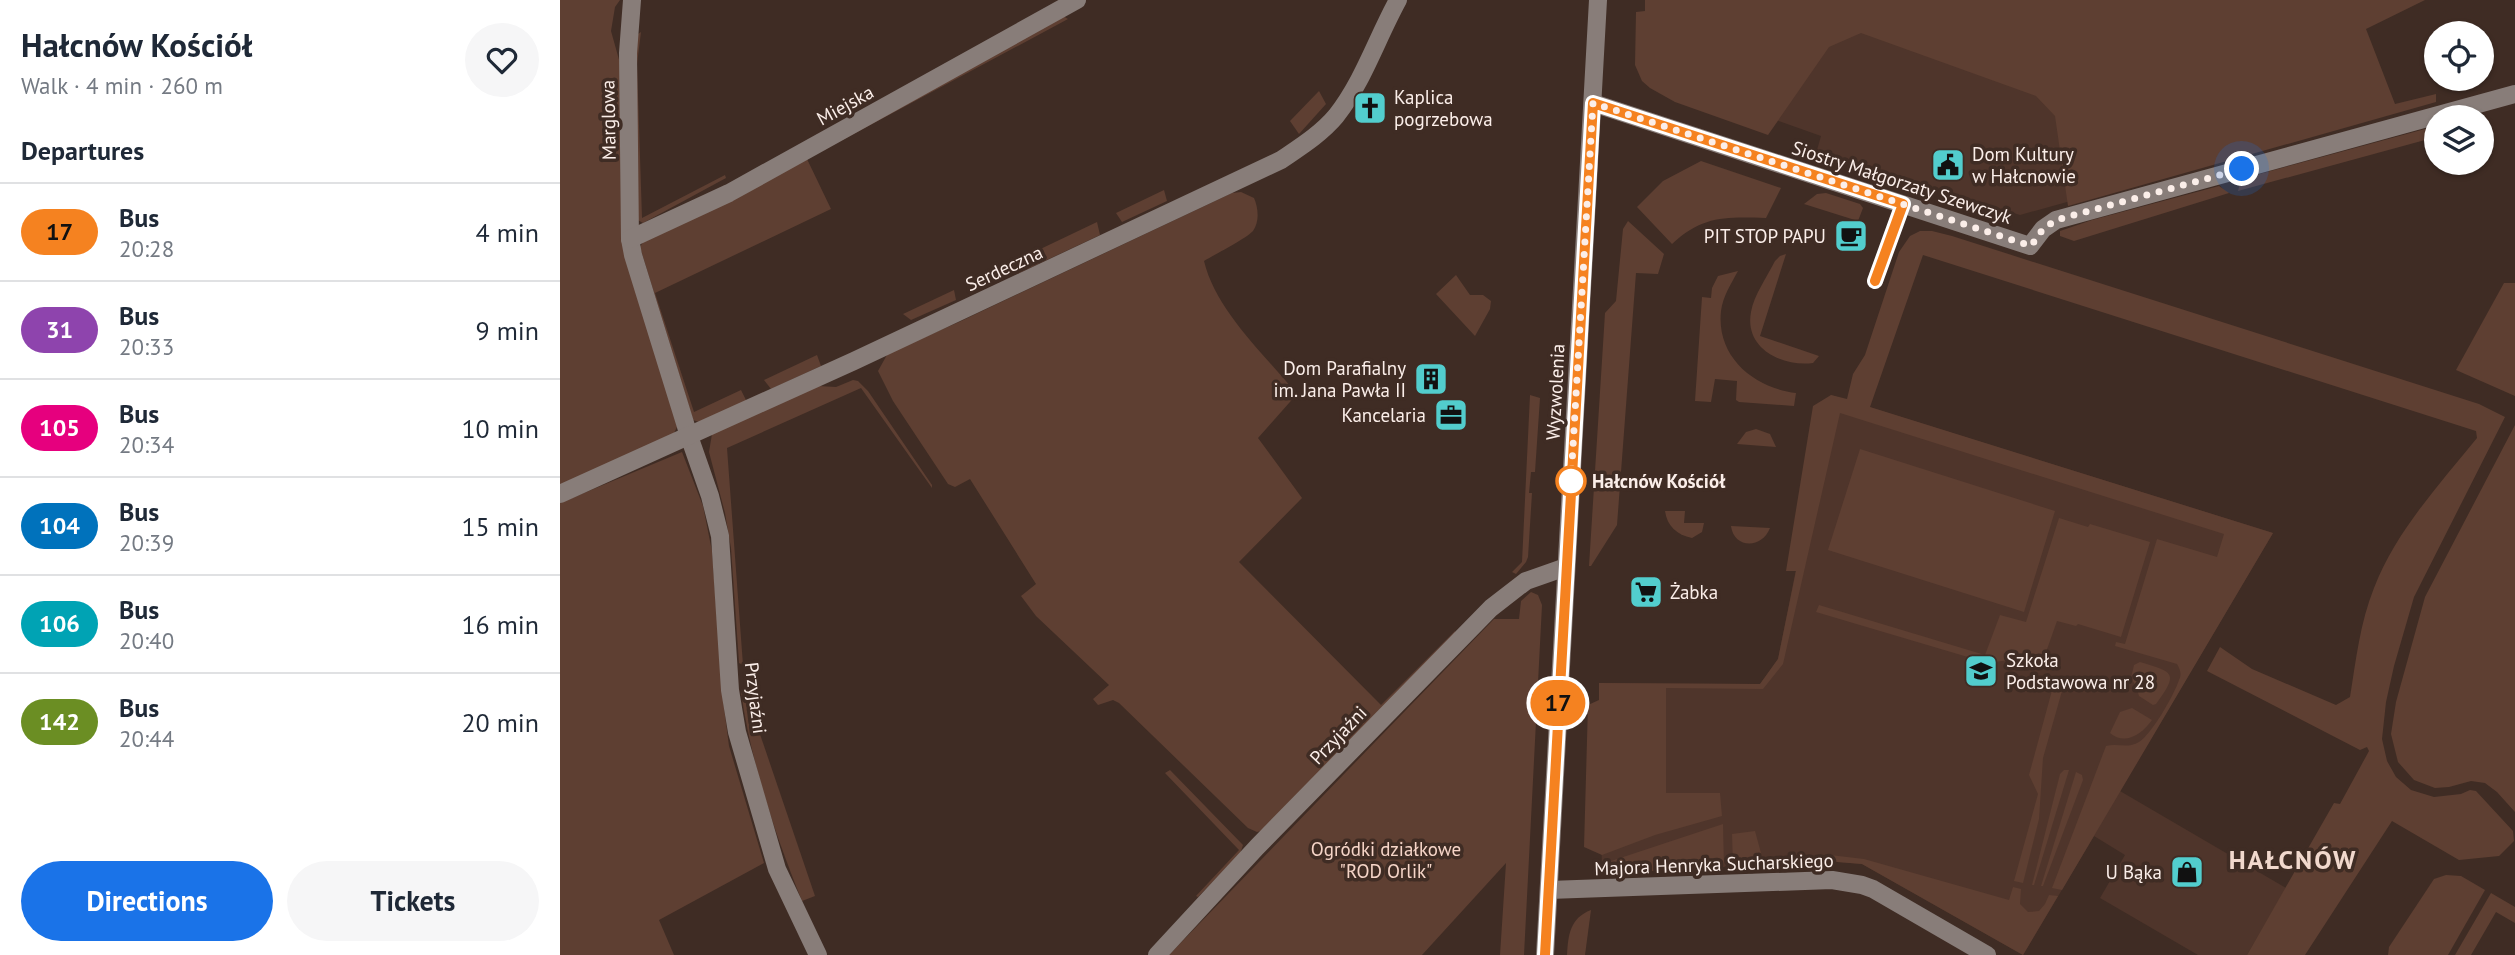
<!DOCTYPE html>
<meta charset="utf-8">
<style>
body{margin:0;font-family:"PT Sans",sans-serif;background:#f6f6f7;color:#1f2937;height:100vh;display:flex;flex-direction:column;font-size:26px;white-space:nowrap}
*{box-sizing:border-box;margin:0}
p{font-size:23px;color:#747a83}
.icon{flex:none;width:38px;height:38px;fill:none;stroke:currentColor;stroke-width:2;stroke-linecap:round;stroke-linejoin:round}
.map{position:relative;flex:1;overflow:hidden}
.panel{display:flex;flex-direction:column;background:#fff;width:560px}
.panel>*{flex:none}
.badge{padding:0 14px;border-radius:23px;font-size:24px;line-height:46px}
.buttons{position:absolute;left:1864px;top:21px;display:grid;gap:14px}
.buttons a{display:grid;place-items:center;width:70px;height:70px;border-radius:50%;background:#fff;box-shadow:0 2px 5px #0004;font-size:35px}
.you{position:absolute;width:35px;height:35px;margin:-18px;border:5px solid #fff;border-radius:50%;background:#1a73e8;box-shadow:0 0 0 10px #1a73e833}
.map>.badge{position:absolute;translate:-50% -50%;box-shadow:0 0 0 4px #fff}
h2{padding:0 21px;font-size:26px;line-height:63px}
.round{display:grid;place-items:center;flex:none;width:74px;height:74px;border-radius:37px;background:#f6f6f7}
.head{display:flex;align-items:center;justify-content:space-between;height:119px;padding:0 21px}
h1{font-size:33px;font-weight:700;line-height:52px}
.action{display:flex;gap:14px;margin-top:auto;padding:14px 21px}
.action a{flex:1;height:80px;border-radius:42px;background:#1a73e8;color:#fff;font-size:28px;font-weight:700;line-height:80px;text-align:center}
.action a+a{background:#f6f6f7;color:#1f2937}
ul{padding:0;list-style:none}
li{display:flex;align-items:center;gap:21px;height:98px;padding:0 21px;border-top:2px solid #e0e1e3}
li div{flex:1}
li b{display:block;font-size:26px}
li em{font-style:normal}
li .badge{min-width:77px;font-weight:700;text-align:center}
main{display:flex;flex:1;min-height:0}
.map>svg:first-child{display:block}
.built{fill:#4f352b}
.green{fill:#5e3f32}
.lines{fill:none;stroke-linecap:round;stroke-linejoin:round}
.minor{stroke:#887d79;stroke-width:18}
.line-casing{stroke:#fff;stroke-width:16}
.line{stroke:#f58220;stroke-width:10}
.walk{stroke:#fbeee9;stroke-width:7;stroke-dasharray:0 12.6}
.stop-dot{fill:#fff;stroke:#f58220;stroke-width:3.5}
.labels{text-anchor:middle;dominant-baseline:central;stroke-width:7;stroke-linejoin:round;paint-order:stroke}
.poi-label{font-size:19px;fill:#fbeee9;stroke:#3f2c24;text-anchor:start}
.street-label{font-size:19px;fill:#fbeee9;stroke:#3f2c24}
.stop-label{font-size:19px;font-weight:bold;fill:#fbeee9;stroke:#3f2c24;text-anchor:start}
.park-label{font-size:19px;fill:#f6d5c8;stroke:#3f2c24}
.district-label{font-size:26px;font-weight:bold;letter-spacing:2px;fill:#f1d8cd;stroke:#3f2c24}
</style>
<main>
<section class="panel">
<div class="head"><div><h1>Hałcnów Kościół</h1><p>Walk · 4 min · 260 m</p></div><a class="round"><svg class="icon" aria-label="heart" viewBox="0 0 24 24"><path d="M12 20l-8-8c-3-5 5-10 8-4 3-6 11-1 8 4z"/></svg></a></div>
<h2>Departures</h2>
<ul>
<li><span class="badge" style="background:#f58220;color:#111">17</span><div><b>Bus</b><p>20:28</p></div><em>4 min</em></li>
<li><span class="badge" style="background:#8e44ad;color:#fff">31</span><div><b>Bus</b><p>20:33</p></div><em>9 min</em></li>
<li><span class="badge" style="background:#e6007e;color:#fff">105</span><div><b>Bus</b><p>20:34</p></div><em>10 min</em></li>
<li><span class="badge" style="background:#0072bc;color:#fff">104</span><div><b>Bus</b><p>20:39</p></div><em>15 min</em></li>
<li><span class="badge" style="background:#00a3b4;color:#fff">106</span><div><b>Bus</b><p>20:40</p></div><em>16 min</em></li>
<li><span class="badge" style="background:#6b8e23;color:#fff">142</span><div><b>Bus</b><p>20:44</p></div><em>20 min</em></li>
</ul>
<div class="action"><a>Directions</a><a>Tickets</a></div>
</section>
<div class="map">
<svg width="1955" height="955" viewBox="0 0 1955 955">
<rect width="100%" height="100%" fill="#3f2c24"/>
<g class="built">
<path d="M1117 0H1539L1719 143 1460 215 1321 171 1316 174 1291 166 1290 161 1257 150 1261 136 1125 88Z"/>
<path d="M1271 395 1713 533 1560 791 1726 888 1687 955H1638L1540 898 1565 855 1534 836 1463 955 1302 864 1265 861 1042 874 1039 683 1200 684 1218 659Z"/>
</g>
<g class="green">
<path d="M0 0H60L55 7 51 31 63 74 62 229 118 425 113 435 0 486Z"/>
<path d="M1085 0H1865L1806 29 1835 104 1876 94V102L1508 206 1495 116 1476 96 1301 33 1269 47 1208 135 1115 102 1090 88 1082 81 1075 65 1076 12 1085 11Z"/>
<path d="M503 16 508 19 247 159 271 209 95 293 134 412 181 390 187 402 139 422 133 420 80 247 83 242Z"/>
<path d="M81 32 77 64 82 218 165 175 166 178 83 223 76 219 75 36Z"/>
<path d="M759 91 766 104 739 134 730 121Z"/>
<path d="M1876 126V137L1678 191 1681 179Z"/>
<path d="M1141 161 1221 188 1206 218C1167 217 1143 215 1112 244L1077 207 1103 181Z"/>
<path d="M1659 186 1669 193 1514 241 1500 236V231L1532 220Z"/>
<path d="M604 190 607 201 562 222 556 213Z"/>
<path d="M681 192 694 198C698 207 700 221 693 231 687 238 654 255 644 261 656 311 705 355 737 394L698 438 742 498 679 562 821 705 895 631V633L701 831 697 832 688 828 559 703 553 700 538 705 533 699 549 685 476 616 461 596 476 584 410 479 395 487 388 484 333 401 318 371 328 353 399 322 672 193Z"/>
<path d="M1266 193 1300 204 1303 208 1298 221 1244 204 1257 194Z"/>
<path d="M1068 221 1104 254 1098 274 1076 273 1057 525 1031 566H1029L1045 313 1056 301 1063 229Z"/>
<path d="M537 222 540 235 457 274 449 264Z"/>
<path d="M1360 231H1372L1392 236 1919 404 1945 417 1854 597 1834 666 1826 702 1822 739 1827 761 1836 777 1851 790 1874 797 1901 794 1910 790 1916 791 1953 831 1954 841 1939 856 1899 860 1832 821 1745 955H1687L1774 803 1780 804 1809 751 1807 747 1800 750 1647 671 1660 647 1692 669 1776 705 1790 697C1796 660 1800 623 1814 588 1836 531 1879 485 1917 438L1916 431 1363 255 1310 407 1713 533 1502 890 1492 888 1546 746C1558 743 1568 749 1579 742 1592 734 1614 695 1619 680 1622 674 1620 669 1617 664L1555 646 1556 642 1565 644 1597 539 1657 557 1664 534 1280 413 1223 664 1203 689 1106 688V793H1160L1162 816 1095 835 1042 855 1024 847 1028 705 1039 700V683L1200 684 1218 659 1236 571H1226L1253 406 1271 395 1287 399 1293 374 1305 355 1339 252 1350 236Z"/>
<path d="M1226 254 1200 336 1259 356 1253 363C1223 367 1184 349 1191 312 1194 295 1207 277 1215 261L1220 256Z"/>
<path d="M1178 271C1171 284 1163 296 1161 311 1156 357 1194 388 1236 393L1234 406 1179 402 1176 400 1177 381 1155 379 1151 402 1135 401 1142 297 1151 298 1152 288 1158 276Z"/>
<path d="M896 275 910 295H923L931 301 930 309 915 336 876 294Z"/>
<path d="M1944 283H1955V396L1896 370Z"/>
<path d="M394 290 396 300 351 320 343 314Z"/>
<path d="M257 355 261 366 211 389 204 380Z"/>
<path d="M293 380 298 381 308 391 372 485V488L301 388 167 448 183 665 179 663 171 548 165 513 149 452 152 434 258 386 276 387Z"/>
<path d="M970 395 980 398 975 472H971L969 493H972L968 557 966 562 956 574 952 572 962 562Z"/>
<path d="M1955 425V812L1937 792 1925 783 1911 781 1889 787 1875 788 1854 780 1838 762 1831 734 1836 702 1865 597Z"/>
<path d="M1196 429 1210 434 1216 447 1177 444 1186 432Z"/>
<path d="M1300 449 1495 511 1464 612 1268 550Z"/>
<path d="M122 452 143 506 152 551 163 700 169 746 204 863 99 920 114 955H0V503Z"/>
<path d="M1105 511H1125L1124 523H1144L1142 532 1132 538C1117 535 1107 526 1105 511Z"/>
<path d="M1499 518 1528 527 1530 524 1590 542 1561 637 1518 624 1516 626 1497 621 1485 655 1428 663 1256 612 1259 605 1425 655 1440 615 1466 622Z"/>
<path d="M1171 526 1210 528C1202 549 1174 549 1171 526Z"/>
<path d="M971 592 978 595 982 605 964 955H940L946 863 862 955H609L934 619H959L961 601Z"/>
<path d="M1580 662C1614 672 1619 673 1596 704L1593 705 1579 696 1576 686 1571 678 1574 665Z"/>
<path d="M1494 683 1500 685 1502 691 1483 758 1479 819 1463 883 1454 881 1478 794 1469 775Z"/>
<path d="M185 690 255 896 242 901C215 834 191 763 181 692Z"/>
<path d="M1572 708 1592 720C1582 734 1565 746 1550 733L1560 712Z"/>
<path d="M610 770 683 845 680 854 638 897 636 896 679 850 605 773Z"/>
<path d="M1504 770H1509L1474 885H1472L1500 774Z"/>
<path d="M1516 772 1522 775 1523 780 1483 886H1481Z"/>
<path d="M1163 824 1164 867 1042 874V864Z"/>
<path d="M1195 831 1204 864 1173 866 1172 834Z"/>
<path d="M1270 855 1304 859 1449 900 1453 887 1461 889 1460 904 1468 912 1479 911 1485 904 1489 895 1498 896 1463 955 1302 864 1265 861Z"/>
<path d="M1886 875 1901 876 1925 890 1888 955H1828L1829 947 1874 879Z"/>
<path d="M1931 893 1955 907V923L1936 912 1911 955H1895Z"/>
<path d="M1031 910 1025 955H1007C1008 935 1010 918 1031 910Z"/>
</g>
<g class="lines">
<g class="minor">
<path d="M72 0 68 53 70 239 73 255 129 436 150 496 160 536 170 690 177 732 217 869 258 955"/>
<path d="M1033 103 1470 246 1483 229 1496 220 1955 94"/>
<path d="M70 239 169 193 517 0"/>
<path d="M0 494 294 361 721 160C740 147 761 134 776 116 803 82 817 38 838 0"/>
<path d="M989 890 1272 880 1302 885 1313 889 1427 955"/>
<path d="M597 955 697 847 931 608 966 581 1006 567"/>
<path d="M985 955 1038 0"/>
</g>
</g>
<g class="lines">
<defs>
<path id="line" d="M985 955 1033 103 1343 204 1315 281"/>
</defs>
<use href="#line" class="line-casing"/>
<use href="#line" class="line"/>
<path class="walk" d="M1011 481 1033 103 1471 246 1483 229 1496 220 1682 169"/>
</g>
<defs>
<symbol id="church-square" viewBox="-11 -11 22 22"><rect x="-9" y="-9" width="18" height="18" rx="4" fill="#52cdcd" stroke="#3f2c24"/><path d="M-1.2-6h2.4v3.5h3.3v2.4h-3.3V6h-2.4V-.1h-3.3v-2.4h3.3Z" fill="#111"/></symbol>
<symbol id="civic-square" viewBox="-11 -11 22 22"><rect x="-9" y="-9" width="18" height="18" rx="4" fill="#52cdcd" stroke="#3f2c24"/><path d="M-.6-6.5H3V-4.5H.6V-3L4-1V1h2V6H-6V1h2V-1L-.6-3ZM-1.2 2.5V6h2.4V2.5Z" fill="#111"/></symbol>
<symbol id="cafe-square" viewBox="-11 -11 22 22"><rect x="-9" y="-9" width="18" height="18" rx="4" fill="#52cdcd" stroke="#3f2c24"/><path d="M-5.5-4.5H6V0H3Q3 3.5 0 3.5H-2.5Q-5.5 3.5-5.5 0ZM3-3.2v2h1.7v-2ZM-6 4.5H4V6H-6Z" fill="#111"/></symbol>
<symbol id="building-square" viewBox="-11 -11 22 22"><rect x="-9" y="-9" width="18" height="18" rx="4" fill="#52cdcd" stroke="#3f2c24"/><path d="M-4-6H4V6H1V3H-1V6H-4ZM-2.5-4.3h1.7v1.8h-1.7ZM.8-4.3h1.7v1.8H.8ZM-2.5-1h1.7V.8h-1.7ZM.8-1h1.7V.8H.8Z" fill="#111"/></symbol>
<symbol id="office-square" viewBox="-11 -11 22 22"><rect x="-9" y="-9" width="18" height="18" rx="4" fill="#52cdcd" stroke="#3f2c24"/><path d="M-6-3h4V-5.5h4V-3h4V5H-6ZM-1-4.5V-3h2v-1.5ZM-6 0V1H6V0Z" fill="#111"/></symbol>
<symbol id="supermarket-square" viewBox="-11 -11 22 22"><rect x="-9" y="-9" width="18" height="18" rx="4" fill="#52cdcd" stroke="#3f2c24"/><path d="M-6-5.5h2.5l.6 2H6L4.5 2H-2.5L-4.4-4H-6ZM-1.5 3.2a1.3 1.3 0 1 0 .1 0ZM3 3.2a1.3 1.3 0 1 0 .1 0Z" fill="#111"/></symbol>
<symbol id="school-square" viewBox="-11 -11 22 22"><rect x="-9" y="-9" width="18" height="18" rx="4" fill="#52cdcd" stroke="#3f2c24"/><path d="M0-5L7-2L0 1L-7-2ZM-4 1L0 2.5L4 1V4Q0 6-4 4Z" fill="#111"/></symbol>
<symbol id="shop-square" viewBox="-11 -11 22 22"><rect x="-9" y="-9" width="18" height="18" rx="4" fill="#52cdcd" stroke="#3f2c24"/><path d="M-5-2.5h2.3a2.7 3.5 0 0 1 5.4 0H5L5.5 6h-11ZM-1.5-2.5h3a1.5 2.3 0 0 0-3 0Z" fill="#111"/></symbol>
</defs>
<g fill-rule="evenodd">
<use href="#church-square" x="791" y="89" width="38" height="38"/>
<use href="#civic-square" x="1369" y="146" width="38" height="38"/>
<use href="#cafe-square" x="1272" y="217" width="38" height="38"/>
<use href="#building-square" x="852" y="360" width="38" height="38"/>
<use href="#office-square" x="872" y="396" width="38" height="38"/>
<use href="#supermarket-square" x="1067" y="573" width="38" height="38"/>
<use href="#school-square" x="1402" y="652" width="38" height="38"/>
<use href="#shop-square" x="1608" y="853" width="38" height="38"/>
</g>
<circle class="stop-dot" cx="1011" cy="481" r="14"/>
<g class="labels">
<g class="poi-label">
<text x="834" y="97">Kaplica<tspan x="834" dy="22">pogrzebowa</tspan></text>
<text x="1412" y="154">Dom Kultury<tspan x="1412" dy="22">w Hałcnowie</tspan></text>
<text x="1266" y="236" text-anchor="end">PIT STOP PAPU</text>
<text x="846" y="368" text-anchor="end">Dom Parafialny<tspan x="846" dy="22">im. Jana Pawła II</tspan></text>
<text x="866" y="415" text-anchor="end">Kancelaria</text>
<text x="1110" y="592">Żabka</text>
<text x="1446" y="660">Szkoła<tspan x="1446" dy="22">Podstawowa nr 28</tspan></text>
<text x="1602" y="872" text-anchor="end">U Bąka</text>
</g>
<g class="street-label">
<text transform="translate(285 105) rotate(-29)">Miejska</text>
<text transform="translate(48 120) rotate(-91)">Marglowa</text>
<text transform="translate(1342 182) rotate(18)">Siostry Małgorzaty Szewczyk</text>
<text transform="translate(444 268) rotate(-25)">Serdeczna</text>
<text transform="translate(995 392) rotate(-87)">Wyzwolenia</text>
<text transform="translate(196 698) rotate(83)">Przyjaźni</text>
<text transform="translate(778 735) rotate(-46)">Przyjaźni</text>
<text transform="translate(1154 864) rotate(-2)">Majora Henryka Sucharskiego</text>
</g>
<g class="stop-label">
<text x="1032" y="481">Hałcnów Kościół</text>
</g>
<g class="park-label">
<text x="826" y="849">Ogródki działkowe<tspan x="826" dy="22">"ROD Orlik"</tspan></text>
</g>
<g class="district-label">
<text x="1733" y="859">HAŁCNÓW</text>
</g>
</g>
</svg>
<div class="buttons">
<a><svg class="icon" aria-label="locate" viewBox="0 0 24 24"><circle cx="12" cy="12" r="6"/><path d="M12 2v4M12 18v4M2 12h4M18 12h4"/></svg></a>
<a><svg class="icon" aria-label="layers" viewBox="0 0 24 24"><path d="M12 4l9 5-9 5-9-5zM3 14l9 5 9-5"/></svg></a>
</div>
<div class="you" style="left:1682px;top:169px"></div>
<b class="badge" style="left:998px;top:703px;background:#f58220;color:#111">17</b>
</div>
</main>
